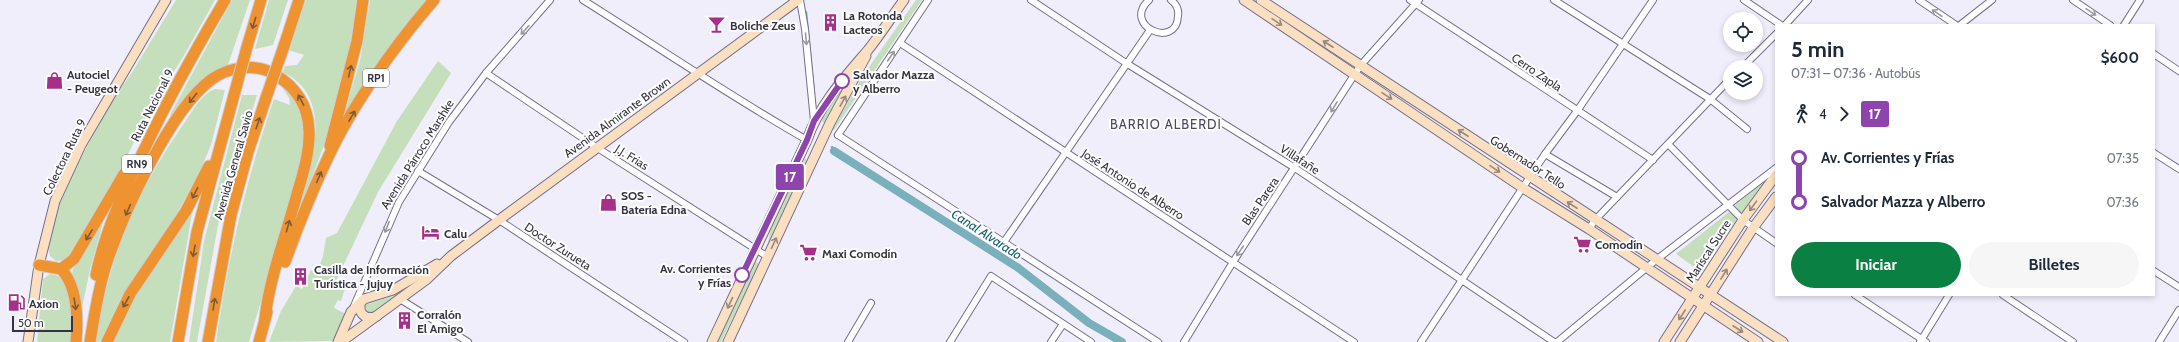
<!DOCTYPE html>
<html lang="es">
<meta charset="utf-8">
<style>
body{margin:0;font-family:Cabin,sans-serif;background:#f6f6f7;color:#1f2937;height:100vh;display:flex;flex-direction:column;font-size:15px;white-space:nowrap}
*{box-sizing:border-box;margin:0}
p{font-size:13px;color:#747a83}
.icon{flex:none;width:22px;height:22px;fill:none;stroke:currentColor;stroke-width:2;stroke-linecap:round;stroke-linejoin:round}
.map{position:relative;flex:1;overflow:hidden}
.sheet{position:absolute;left:1775px;top:24px;width:380px;height:272px;display:flex;flex-direction:column;background:#fff;border-radius:0px;box-shadow:0 2px 6px #0003}
.sheet>*{flex:none}
.badge{padding:0 8px;border-radius:3px;font-size:14px;line-height:26px}
.fabs{position:absolute;left:1723px;top:12px;display:grid;gap:8px}
.fabs a{display:grid;place-items:center;width:40px;height:40px;border-radius:50%;background:#fff;box-shadow:0 2px 6px #0003;font-size:20px}
.scale{position:absolute;left:12px;bottom:10px;width:61px;box-sizing:border-box;padding-left:4px;border:2px solid #353340;border-top:0;font-size:11px;line-height:14px;white-space:nowrap;color:#353340;-webkit-text-stroke:3px #fdfdfd;paint-order:stroke}
.map>.badge{position:absolute;translate:-50% -50%;box-shadow:0 0 0 2px #fff}
.legs{display:flex;align-items:center;gap:6px;height:44px;padding:0 16px;font-size:13px}
.legs p{margin-inline-start:auto}
.overview{display:flex;align-items:center;justify-content:space-between;height:68px;padding:0 16px}
h1{font-size:22px;font-weight:700;line-height:30px}
.cta{display:flex;gap:8px;margin-top:auto;padding:8px 16px}
.cta a{flex:1;height:46px;border-radius:24px;background:#0b8043;color:#fff;font-size:16px;font-weight:700;line-height:46px;text-align:center}
.cta a+a{background:#f6f6f7;color:#1f2937}
ul{padding:0 16px;list-style:none}
li{display:flex;align-items:center;gap:14px;height:44px;font-size:15px}
li i{display:grid;place-items:center;width:6px;height:100%;margin:0 5px;background:currentColor}
li i::after{content:'';width:10px;height:10px;margin:-5px;border:3px solid;border-radius:50%;background:#fff}
li p{margin-inline-start:auto}
li:first-child i{background:linear-gradient(#0000 50%,currentColor 0)}
li:last-child i{background:linear-gradient(currentColor 50%,#0000 0)}
.map>svg:first-child{display:block}
.green{fill:#c5dfbd}
.lines{fill:none;stroke-linecap:round;stroke-linejoin:round}
.stream{stroke:#79b0bb;stroke-width:2.5}
.canal{stroke:#79b0bb;stroke-width:8}
.street-casing{stroke:#75708d;stroke-width:8}
.secondary-casing{stroke:#75708d;stroke-width:11}
.highway-casing{stroke:#cfced1;stroke-width:13}
.street{stroke:#fff;stroke-width:6}
.secondary{stroke:#fadfc1;stroke-width:9}
.highway{stroke:#ef9331;stroke-width:11}
.highway-bridge-casing{stroke:#cfced1;stroke-width:13;stroke-linecap:butt}
.highway-bridge{stroke:#ef9331;stroke-width:11}
.oneway{stroke:#9a99a0}
.oneway2{stroke:#988980}
.oneway3{stroke:#7f593a}
.line-1-casing{stroke:#fff;stroke-width:9}
.line-1{stroke:#8e44ad;stroke-width:6}
.stop-1-dot{fill:#fff;stroke:#8e44ad;stroke-width:2}
.labels{text-anchor:middle;dominant-baseline:central;stroke-width:4;stroke-linejoin:round;paint-order:stroke}
.shield{fill:#fdfdfd;stroke:#717079;stroke-width:1}
.shield-label{font-size:11px;font-weight:bold;fill:#353340}
.poi-label{font-size:12px;font-weight:bold;fill:#353340;stroke:#fdfdfd;text-anchor:start}
.street-label{font-size:12px;fill:#353340;stroke:#fdfdfd}
.stop-label{font-size:12px;font-weight:bold;fill:#353340;stroke:#fdfdfd;text-anchor:start}
.neighbourhood-label{font-size:13px;letter-spacing:1px;fill:#4e4963;stroke:#fdfdfd}
.water-label{font-size:13px;font-style:italic;fill:#18626e;stroke:#fdfdfd}
</style>
<div class="map">
<svg width="2179" height="342" viewBox="0 0 2179 342">
<rect width="100%" height="100%" fill="#f0eefb"/>
<g class="green">
<path d="M176 0H215L183 57 155 102 100 208 74 253 65 260 56 261 50 256 48 248 59 201 69 180 112 100 131 74Z"/>
<path d="M232 0H250L228 65 218 70 172 118 170 115Z"/>
<path d="M269 0H288L273 45 255 49Z"/>
<path d="M306 0H357L346 70 329 132 298 214C309 170 338 99 283 72L285 66 297 65 304 55 288 50Z"/>
<path d="M370 0H427L340 127 360 61Z"/>
<path d="M916 0H922L834 130H832L862 77Z"/>
<path d="M438 61 451 73 378 192 335 283 345 289 341 301 338 300 334 307 336 309 346 314 334 341 269 342 281 311 296 286 302 289 311 270 317 273 323 256 326 238 337 233 397 121Z"/>
<path d="M850 77H851L825 123 822 122 823 116Z"/>
<path d="M280 84C291 92 303 106 305 121 307 144 299 170 293 193 280 243 263 292 249 342H216C228 259 246 179 274 99L290 105 289 98Z"/>
<path d="M215 89 225 90 211 145 199 173 165 235 148 256 122 296 100 342H96C100 316 105 290 113 265 128 214 155 165 185 122 193 110 202 94 215 89Z"/>
<path d="M242 95H257L218 225 197 342H189L204 241Z"/>
<path d="M805 158 807 161 803 171 770 243 768 242 771 228Z"/>
<path d="M1771 176 1742 216 1735 205Z"/>
<path d="M193 208 170 342H112L135 295Z"/>
<path d="M1730 211 1737 219 1701 272 1676 254Z"/>
<path d="M102 222 103 223 90 269 81 313 72 274 73 269Z"/>
<path d="M757 262 759 265 721 342H716L754 264Z"/>
<path d="M50 274C75 274 72 324 72 342H37L43 279Z"/>
<path d="M418 280 372 313 366 314 365 305 393 296Z"/>
</g>
<g class="lines">
<g class="stream">
<path d="M806 12 814 94"/>
<path d="M832 147 834 151"/>
</g>
<path class="canal" d="M834 151 1017 267 1089 323 1122 342"/>
<defs>
<g id="street">
<path d="M583 0C658 47 731 97 807 140"/>
<path d="M800 0 805 29 814 121"/>
<path d="M1031 0 1126 63 1295 168 1554 342"/>
<path d="M1149 0C1121 26 1177 50 1178 16 1179 10 1176 4 1171 0"/>
<path d="M1410 0 1653 160"/>
<path d="M1554 0 1710 99 1747 129"/>
<path d="M1744 0 1781 25"/>
<path d="M1919 0 1956 25"/>
<path d="M2073 0 2110 25"/>
<path d="M1785 25 1808 0"/>
<path d="M1960 25 1992 0"/>
<path d="M2124 25 2140 0"/>
<path d="M900 43 1354 342"/>
<path d="M2154 54 2179 71"/>
<path d="M1743 67 1776 34"/>
<path d="M486 73 596 147 768 257"/>
<path d="M838 135 1158 342"/>
<path d="M838 135 928 0"/>
<path d="M1669 145 1743 220 1776 243"/>
<path d="M2154 153 2179 169"/>
<path d="M1545 154 1617 197"/>
<path d="M418 171 499 220 684 342"/>
<path d="M1589 229 1595 220 1730 79"/>
<path d="M1004 242 1150 30"/>
<path d="M2154 271 2179 287"/>
<path d="M1855 295 1926 342"/>
<path d="M2003 295 2073 342"/>
<path d="M400 299 468 342"/>
<path d="M354 306 399 202 449 122 486 73 550 0"/>
<path d="M848 342 871 303"/>
<path d="M950 342 991 276 1091 342"/>
<path d="M1051 342 1063 324"/>
<path d="M1184 342 1233 262 1360 66 1419 0"/>
<path d="M1421 342 1545 154 1577 111 1653 0"/>
<path d="M1557 342 1656 260 1776 168"/>
<path d="M1920 342 1949 295"/>
<path d="M2159 342 2179 310"/>
</g>
<g id="secondary">
<path d="M1244 0 1523 188 1589 229 1758 342"/>
<path d="M1261 0 1783 342"/>
<path d="M360 305C359 316 368 320 377 316"/>
<path d="M28 342 39 265 55 201 81 145 166 0"/>
<path d="M338 342 351 312 364 299 393 290 437 264"/>
<path d="M341 342 427 279 451 256 499 220 798 0"/>
<path d="M712 342 807 140C819 105 844 78 868 50 881 34 892 16 904 0"/>
<path d="M728 342 830 123 866 56"/>
<path d="M1664 342 1743 220 1776 175"/>
<path d="M1680 342 1753 228 1776 197"/>
</g>
<g id="highway">
<path d="M284 46 299 0"/>
<path d="M247 47 261 0"/>
<path d="M330 146 357 41 363 0"/>
<path d="M285 262C297 229 310 196 325 164 350 108 394 46 434 0"/>
<path d="M39 265 61 269C78 287 78 319 76 342"/>
<path d="M61 269 74 259 124 174"/>
<path d="M96 275C105 231 124 190 144 150 168 99 196 49 225 0"/>
<path d="M90 342C94 317 98 290 106 265 122 216 170 109 212 79 229 67 256 63 274 74 295 86 308 105 309 130 310 151 303 174 297 194 286 235 270 276 265 318"/>
<path d="M107 342 130 294 186 211 209 166"/>
<path d="M178 342 197 232 234 95"/>
<path d="M208 342 231 215 248 152 266 98"/>
<path d="M259 342 267 312"/>
</g>
</defs>
<use href="#street" class="street-casing"/>
<use href="#secondary" class="secondary-casing"/>
<use href="#highway" class="highway-casing"/>
<use href="#street" class="street"/>
<use href="#secondary" class="secondary"/>
<use href="#highway" class="highway"/>
<defs>
<g id="highway-bridge">
<path d="M234 95 247 47"/>
<path d="M266 98 284 46"/>
</g>
</defs>
<use href="#highway-bridge" class="highway-bridge-casing"/>
<use href="#highway-bridge" class="highway-bridge"/>
</g>
<defs><path id="oneway-shaft" d="M-6 0H5M1.5-3L5.5 0L1.5 3" fill="none" stroke-width="1.6" stroke-linecap="round" stroke-linejoin="round"/></defs>
<g class="oneway">
<use href="#oneway-shaft" transform="translate(2091 12) rotate(34)"/>
<use href="#oneway-shaft" transform="translate(1937 13) rotate(-146)"/>
<use href="#oneway-shaft" transform="translate(525 30) rotate(132)"/>
<use href="#oneway-shaft" transform="translate(806 39) rotate(85)"/>
<use href="#oneway-shaft" transform="translate(891 56) rotate(-56)"/>
<use href="#oneway-shaft" transform="translate(1334 107) rotate(122)"/>
<use href="#oneway-shaft" transform="translate(387 227) rotate(112)"/>
<use href="#oneway-shaft" transform="translate(1240 251) rotate(124)"/>
</g>
<g class="oneway2">
<use href="#oneway-shaft" transform="translate(1277 22) rotate(34)"/>
<use href="#oneway-shaft" transform="translate(1328 44) rotate(-147)"/>
<use href="#oneway-shaft" transform="translate(1387 96) rotate(34)"/>
<use href="#oneway-shaft" transform="translate(843 101) rotate(-61)"/>
<use href="#oneway-shaft" transform="translate(1463 133) rotate(-147)"/>
<use href="#oneway-shaft" transform="translate(1495 169) rotate(34)"/>
<use href="#oneway-shaft" transform="translate(1572 205) rotate(-147)"/>
<use href="#oneway-shaft" transform="translate(1753 206) rotate(126)"/>
<use href="#oneway-shaft" transform="translate(774 243) rotate(-65)"/>
<use href="#oneway-shaft" transform="translate(1724 274) rotate(-58)"/>
<use href="#oneway-shaft" transform="translate(730 303) rotate(115)"/>
<use href="#oneway-shaft" transform="translate(1682 315) rotate(123)"/>
<use href="#oneway-shaft" transform="translate(1738 329) rotate(33)"/>
</g>
<g class="oneway3">
<use href="#oneway-shaft" transform="translate(254 23) rotate(107)"/>
<use href="#oneway-shaft" transform="translate(350 71) rotate(-77)"/>
<use href="#oneway-shaft" transform="translate(193 98) rotate(129)"/>
<use href="#oneway-shaft" transform="translate(301 100) rotate(-118)"/>
<use href="#oneway-shaft" transform="translate(352 116) rotate(-60)"/>
<use href="#oneway-shaft" transform="translate(258 123) rotate(-71)"/>
<use href="#oneway-shaft" transform="translate(319 177) rotate(-67)"/>
<use href="#oneway-shaft" transform="translate(195 193) rotate(117)"/>
<use href="#oneway-shaft" transform="translate(128 210) rotate(114)"/>
<use href="#oneway-shaft" transform="translate(288 226) rotate(-74)"/>
<use href="#oneway-shaft" transform="translate(89 235) rotate(122)"/>
<use href="#oneway-shaft" transform="translate(194 251) rotate(101)"/>
<use href="#oneway-shaft" transform="translate(126 302) rotate(119)"/>
<use href="#oneway-shaft" transform="translate(75 304) rotate(81)"/>
<use href="#oneway-shaft" transform="translate(214 304) rotate(-81)"/>
</g>
<g class="lines">
<defs>
<path id="line-1" d="M742 275 807 140 814 121 842 81"/>
</defs>
<use href="#line-1" class="line-1-casing"/>
<use href="#line-1" class="line-1"/>
</g>
<defs>
<symbol id="building-bare" viewBox="-9 -9 18 18"><path d="M-4-6H4V6H1V3H-1V6H-4ZM-2.5-4.3h1.7v1.8h-1.7ZM.8-4.3h1.7v1.8H.8ZM-2.5-1h1.7V.8h-1.7ZM.8-1h1.7V.8H.8Z" fill="#a63089" stroke="#fdfdfd" stroke-width="2.5" paint-order="stroke"/></symbol>
<symbol id="bar-bare" viewBox="-9 -9 18 18"><path d="M-6-5H6L.8 .8V4.5H3.5V6h-7V4.5H-.8V.8Z" fill="#a63089" stroke="#fdfdfd" stroke-width="2.5" paint-order="stroke"/></symbol>
<symbol id="shop-bare" viewBox="-9 -9 18 18"><path d="M-5-2.5h2.3a2.7 3.5 0 0 1 5.4 0H5L5.5 6h-11ZM-1.5-2.5h3a1.5 2.3 0 0 0-3 0Z" fill="#a63089" stroke="#fdfdfd" stroke-width="2.5" paint-order="stroke"/></symbol>
<symbol id="hotel-bare" viewBox="-9 -9 18 18"><path d="M-6-4.5h1.5V1H6V5H4.5V3h-9V5H-6ZM-4 0a1.8 1.8 0 1 1 3.6 0ZM.5 0V-2.5h3Q6-2.5 6 0Z" fill="#a63089" stroke="#fdfdfd" stroke-width="2.5" paint-order="stroke"/></symbol>
<symbol id="supermarket-bare" viewBox="-9 -9 18 18"><path d="M-6-5.5h2.5l.6 2H6L4.5 2H-2.5L-4.4-4H-6ZM-1.5 3.2a1.3 1.3 0 1 0 .1 0ZM3 3.2a1.3 1.3 0 1 0 .1 0Z" fill="#a63089" stroke="#fdfdfd" stroke-width="2.5" paint-order="stroke"/></symbol>
<symbol id="fuel-bare" viewBox="-9 -9 18 18"><path d="M-5.5-6h7V0h2V4h1.3V-2.5L3-4.5l.8-.8L6-3V5H2.5V1h-1V6h-7ZM-4.2-4.7v3.2H.2V-4.7Z" fill="#a63089" stroke="#fdfdfd" stroke-width="2.5" paint-order="stroke"/></symbol>
</defs>
<g fill-rule="evenodd">
<use href="#building-bare" x="818" y="10" width="25" height="25"/>
<use href="#bar-bare" x="704" y="12" width="25" height="25"/>
<use href="#shop-bare" x="42" y="68" width="25" height="25"/>
<use href="#shop-bare" x="596" y="190" width="25" height="25"/>
<use href="#hotel-bare" x="418" y="220" width="25" height="25"/>
<use href="#supermarket-bare" x="1570" y="232" width="25" height="25"/>
<use href="#supermarket-bare" x="796" y="240" width="25" height="25"/>
<use href="#building-bare" x="288" y="264" width="25" height="25"/>
<use href="#fuel-bare" x="4" y="290" width="25" height="25"/>
<use href="#building-bare" x="392" y="308" width="25" height="25"/>
</g>
<g class="stop-1-dot">
<circle cx="842" cy="81" r="7"/>
<circle cx="742" cy="275" r="7"/>
</g>
<g class="labels">
<g class="shield">
<rect x="363" y="69" width="26" height="18" rx="3"/>
<rect x="122" y="155" width="30" height="18" rx="3"/>
</g>
<g class="shield-label">
<text x="376" y="78">RP1</text>
<text x="137" y="164">RN9</text>
</g>
<g class="poi-label">
<text x="843" y="15">La Rotonda<tspan x="843" dy="14">Lacteos</tspan></text>
<text x="730" y="25">Boliche Zeus</text>
<text x="67" y="74">Autociel<tspan x="67" dy="14">- Peugeot</tspan></text>
<text x="621" y="195">SOS -<tspan x="621" dy="14">Batería Edna</tspan></text>
<text x="444" y="233">Calu</text>
<text x="1595" y="244">Comodín</text>
<text x="822" y="253">Maxi Comodín</text>
<text x="314" y="269">Casilla de Información<tspan x="314" dy="14">Turística - Jujuy</tspan></text>
<text x="29" y="303">Axion</text>
<text x="417" y="314">Corralón<tspan x="417" dy="14">El Amigo</tspan></text>
</g>
<g class="street-label">
<text transform="translate(1537 72) rotate(34)">Cerro Zapla</text>
<text transform="translate(152 105) rotate(-63)">Ruta Nacional 9</text>
<text transform="translate(617 117) rotate(-36)">Avenida Almirante Brown</text>
<text transform="translate(417 154) rotate(-58)">Avenida Párroco Marshke</text>
<text transform="translate(64 157) rotate(-64)">Colectora Ruta 9</text>
<text transform="translate(632 157) rotate(32)">J.J. Frias</text>
<text transform="translate(1300 159) rotate(33)">Villafañe</text>
<text transform="translate(1528 162) rotate(33)">Gobernador Tello</text>
<text transform="translate(233 165) rotate(-74)">Avenida General Savio</text>
<text transform="translate(1133 184) rotate(33)">José Antonio de Alberro</text>
<text transform="translate(1260 201) rotate(-56)">Blas Parera</text>
<text transform="translate(558 246) rotate(33)">Doctor Zurueta</text>
<text transform="translate(1708 251) rotate(-57)">Mariscal Sucre</text>
</g>
<g class="stop-label">
<text x="853" y="74">Salvador Mazza<tspan x="853" dy="14">y Alberro</tspan></text>
<text x="731" y="268" text-anchor="end">Av. Corrientes<tspan x="731" dy="14">y Frías</tspan></text>
</g>
<g class="neighbourhood-label">
<text x="1166" y="124">BARRIO ALBERDI</text>
</g>
<g class="water-label">
<text transform="translate(987 234) rotate(33)">Canal Alvarado</text>
</g>
</g>
</svg>
<div class="fabs">
<a><svg class="icon" aria-label="locate" viewBox="0 0 24 24"><circle cx="12" cy="12" r="6"/><path d="M12 2v4M12 18v4M2 12h4M18 12h4"/></svg></a>
<a><svg class="icon" aria-label="layers" viewBox="0 0 24 24"><path d="M12 4l9 5-9 5-9-5zM3 14l9 5 9-5"/></svg></a>
</div>
<div class="scale">50 m</div>
<b class="badge" style="left:790px;top:177px;background:#8e44ad;color:#fff">17</b>
<section class="sheet">
<div class="overview"><div><h1>5 min</h1><p>07:31 – 07:36 · Autobús</p></div><b>$600</b></div>
<div class="legs"><svg class="icon" aria-label="walk" viewBox="0 0 24 24"><circle cx="13" cy="4" r="2"/><path d="M13 8l-2 6 4 7M11 14l-3 7M7 12l3-4h3l4 4"/></svg>4<svg class="icon" aria-label="forward" viewBox="0 0 24 24"><path d="M9 5l7 7-7 7"/></svg><b class="badge" style="background:#8e44ad;color:#fff">17</b></div>
<ul>
<li><i style="color:#8e44ad"></i><b>Av. Corrientes y Frías</b><p>07:35</p></li>
<li><i style="color:#8e44ad"></i><b>Salvador Mazza y Alberro</b><p>07:36</p></li>
</ul>
<div class="cta"><a>Iniciar</a><a>Billetes</a></div>
</section>
</div>
